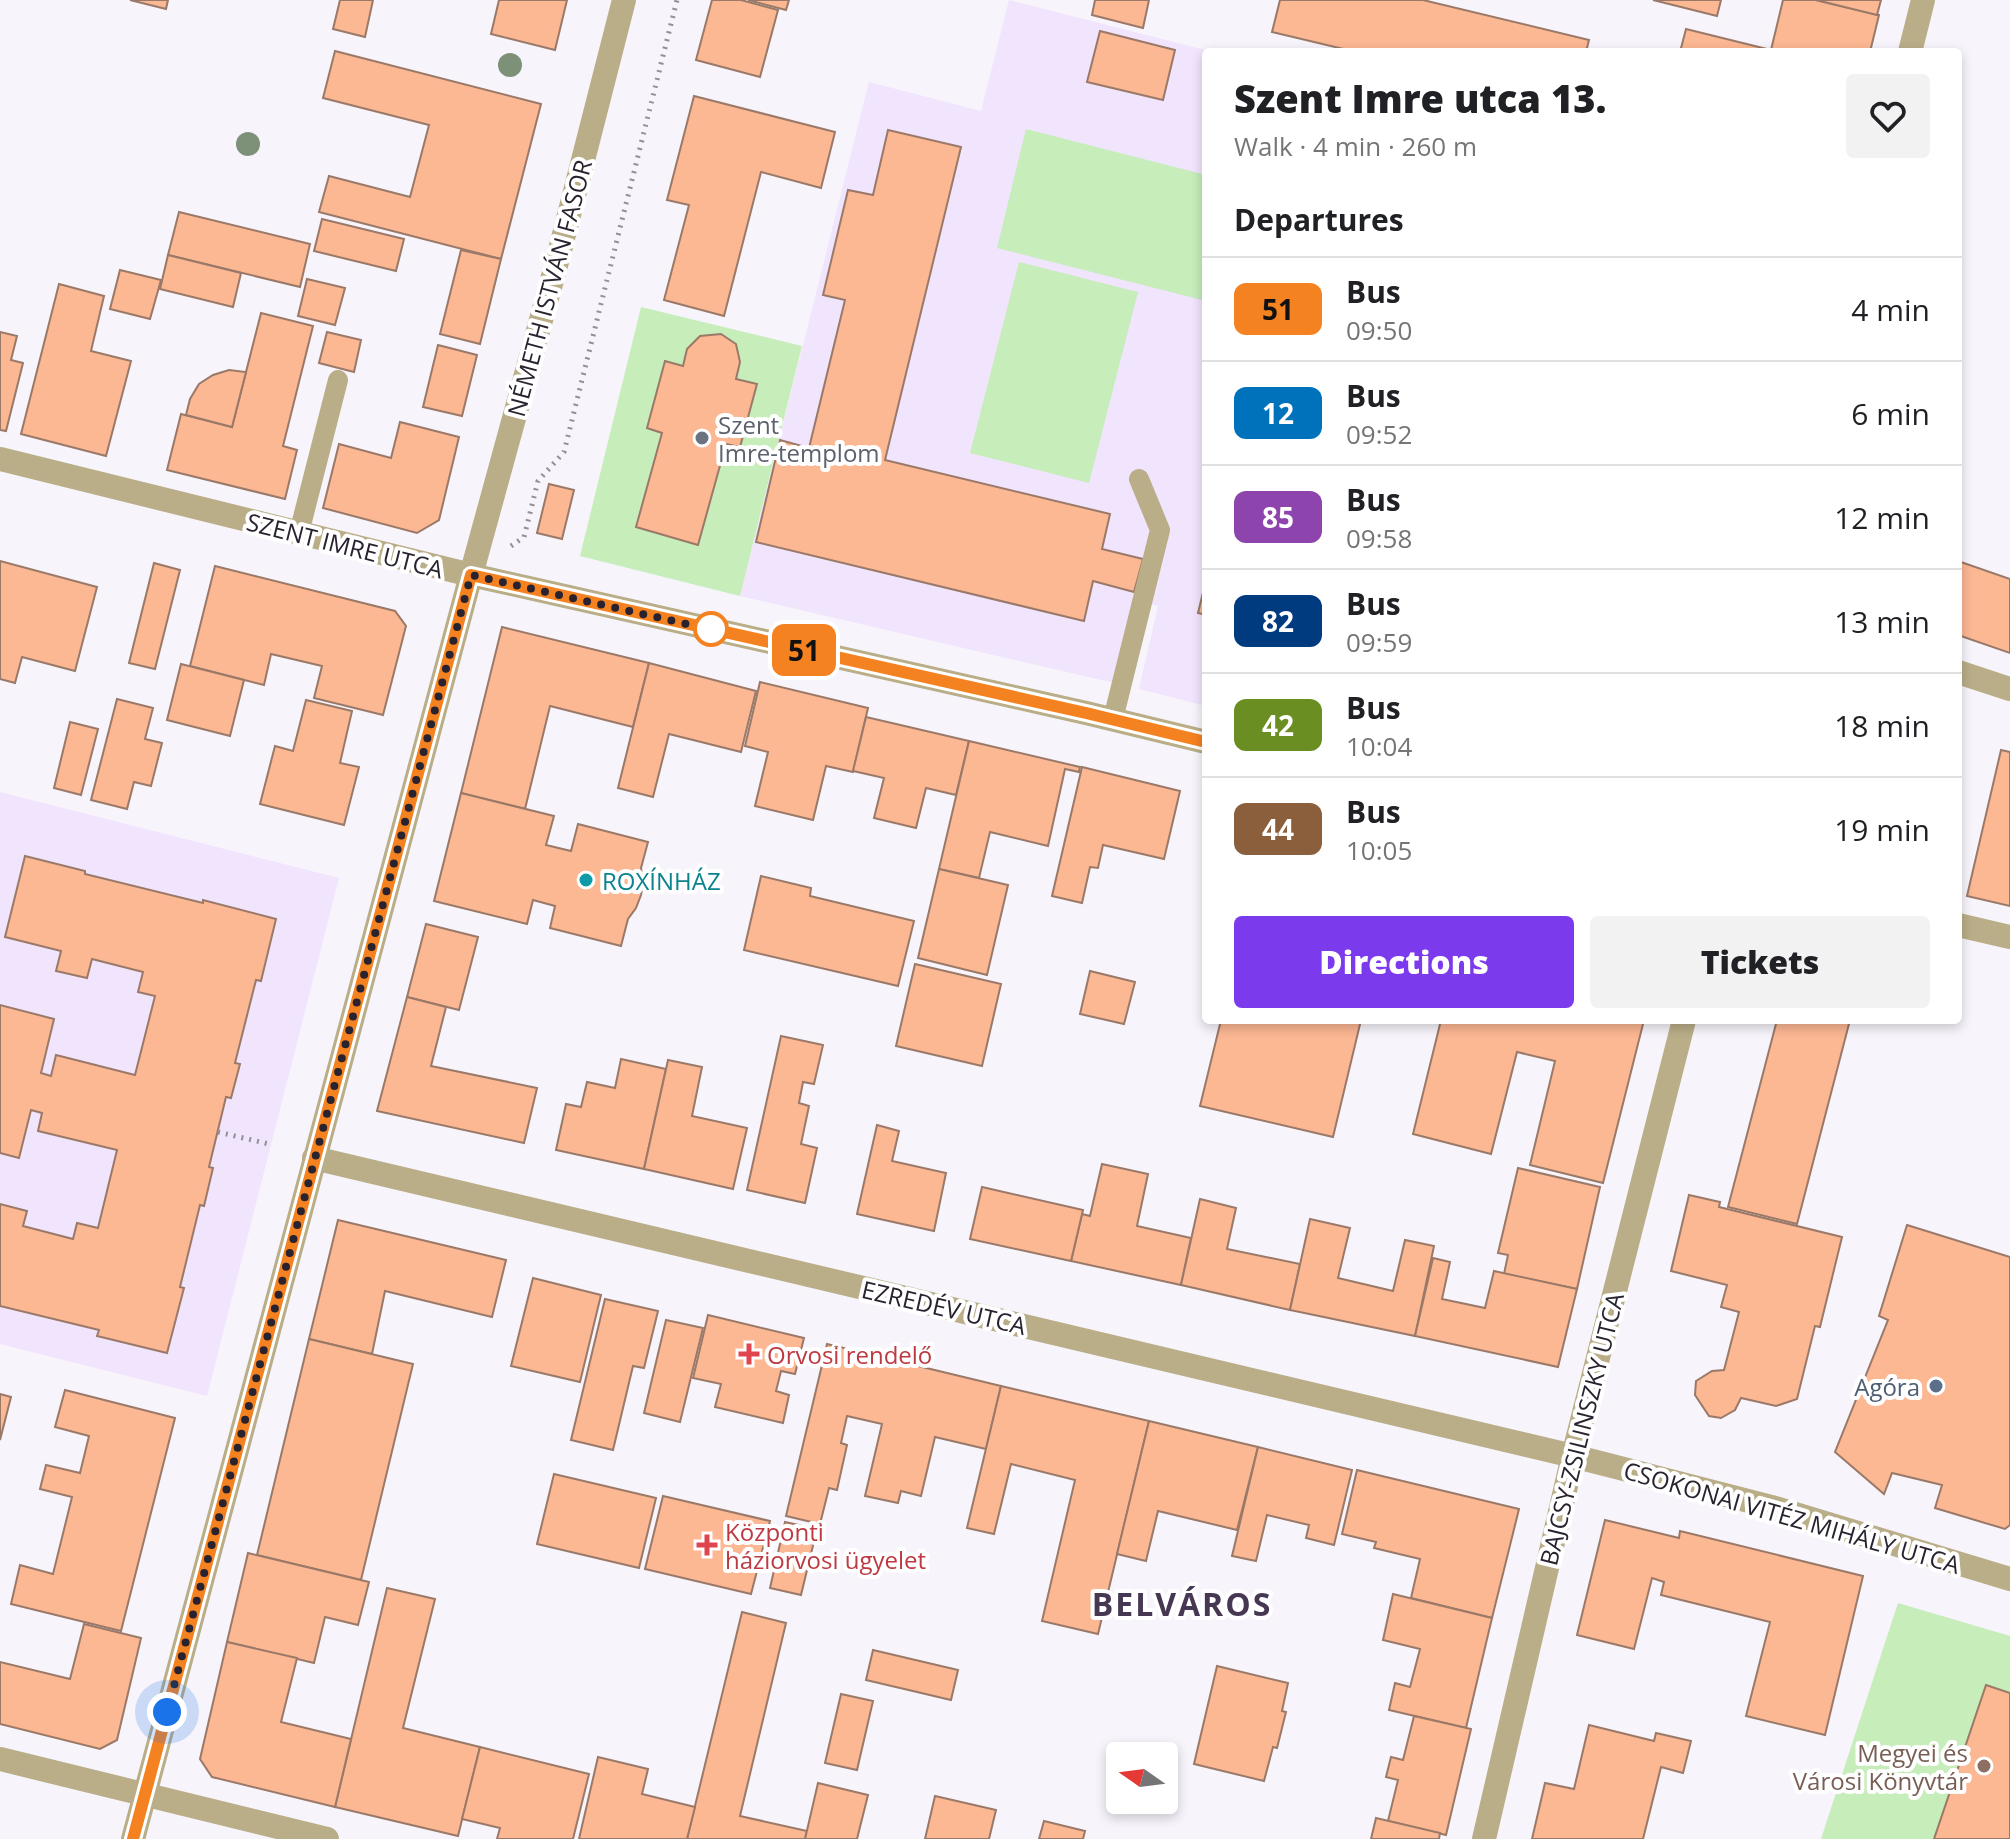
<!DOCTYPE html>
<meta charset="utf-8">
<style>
body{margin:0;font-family:"Open Sans",sans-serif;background:#f2f2f2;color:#202124;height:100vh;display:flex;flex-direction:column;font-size:30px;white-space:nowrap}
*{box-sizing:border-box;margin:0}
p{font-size:26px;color:#757577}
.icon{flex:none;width:44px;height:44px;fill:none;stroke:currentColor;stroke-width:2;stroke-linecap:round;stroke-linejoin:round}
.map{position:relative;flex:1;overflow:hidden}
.panel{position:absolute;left:1202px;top:48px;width:760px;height:976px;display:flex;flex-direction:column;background:#fff;border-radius:8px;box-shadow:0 4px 12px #0003}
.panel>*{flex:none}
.badge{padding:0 16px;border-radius:12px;font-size:28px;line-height:52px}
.needle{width:52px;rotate:284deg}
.buttons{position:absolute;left:1106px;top:1742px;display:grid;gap:16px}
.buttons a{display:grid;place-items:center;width:72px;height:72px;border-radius:8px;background:#fff;box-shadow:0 4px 12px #0003;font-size:40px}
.you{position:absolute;width:40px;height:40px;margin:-20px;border:6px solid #fff;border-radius:50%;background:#1a73e8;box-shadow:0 0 0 12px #1a73e833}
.map>.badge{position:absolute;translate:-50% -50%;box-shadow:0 0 0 4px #fff}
h2{padding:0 32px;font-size:30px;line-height:72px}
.round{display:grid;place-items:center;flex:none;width:84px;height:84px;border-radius:8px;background:#f2f2f2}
.headline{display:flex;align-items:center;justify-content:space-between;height:136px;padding:0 32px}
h1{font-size:38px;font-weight:800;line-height:60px}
.action{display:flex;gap:16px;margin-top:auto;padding:16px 32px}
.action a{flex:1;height:92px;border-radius:8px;background:#7c3aed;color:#fff;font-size:32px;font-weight:800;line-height:92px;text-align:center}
.action a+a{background:#f2f2f2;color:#202124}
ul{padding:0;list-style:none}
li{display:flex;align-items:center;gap:24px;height:104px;padding:0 32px;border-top:2px solid #e0e0e0}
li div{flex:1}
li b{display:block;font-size:30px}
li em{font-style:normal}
li .badge{min-width:88px;font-weight:700;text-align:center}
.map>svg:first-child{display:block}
.built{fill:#f1e4fd}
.green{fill:#c6edba}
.building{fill:#fcb793;stroke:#9a7968;stroke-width:2}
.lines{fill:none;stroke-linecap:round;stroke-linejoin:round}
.path{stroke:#949099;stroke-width:5;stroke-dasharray:2 6;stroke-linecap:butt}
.lane{stroke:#b9ae88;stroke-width:20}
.street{stroke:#b9ae88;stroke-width:24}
.tree{fill:#7d9078}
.line-casing{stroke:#fff;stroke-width:18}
.line{stroke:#f58220;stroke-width:12}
.walk{stroke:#29232f;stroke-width:8;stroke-dasharray:0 14.4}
.worship-dot{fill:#6b7280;stroke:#fff;stroke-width:3}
.stop-dot{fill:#fff;stroke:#f58220;stroke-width:4}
.culture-dot{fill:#0f9aa8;stroke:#fff;stroke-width:3}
.health-dot{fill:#e0444e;stroke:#fff;stroke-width:3}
.service-dot{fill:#5c6f8a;stroke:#fff;stroke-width:3}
.education-dot{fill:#8d6e63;stroke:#fff;stroke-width:3}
.labels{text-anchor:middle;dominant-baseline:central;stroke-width:8;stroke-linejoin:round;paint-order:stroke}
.street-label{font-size:24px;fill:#29232f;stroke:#fff}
.worship-label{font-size:24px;fill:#5b616d;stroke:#fff;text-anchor:start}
.culture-label{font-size:24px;fill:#0d838f;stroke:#fff;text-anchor:start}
.health-label{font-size:24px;fill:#be3a42;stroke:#fff;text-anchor:start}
.service-label{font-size:24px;fill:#4e5e75;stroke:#fff;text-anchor:end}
.education-label{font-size:24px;fill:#785e54;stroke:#fff;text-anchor:end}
.district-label{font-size:32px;font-weight:bold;letter-spacing:2px;fill:#463852;stroke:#fff}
</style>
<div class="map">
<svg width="2010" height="1839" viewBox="0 0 2010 1839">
<rect width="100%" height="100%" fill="#f7f4fb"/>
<g class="built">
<path d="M1009 0 1213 52H1206V706L1139 689 1158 606 1133 600 1114 683 740 596 869 82 981 111Z"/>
<path d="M0 792 339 878 207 1396 0 1344Z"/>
</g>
<g class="green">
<path d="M1026 129 1206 175V301L997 248Z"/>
<path d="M1019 262 1138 292 1089 483 970 453Z"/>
<path d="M641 307 802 346 740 596 580 556Z"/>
<path d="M1898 1603 2010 1636V1839H1821Z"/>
</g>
<g class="building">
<path d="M130 0H168L166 9Z"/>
<path d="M340 0H373L365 37 333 29Z"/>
<path d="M499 0H567L555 50 491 34Z"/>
<path d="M712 0H741L778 10 760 77 696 60Z"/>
<path d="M748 0H789L786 10Z"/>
<path d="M1095 0H1149L1143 28 1092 15Z"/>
<path d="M1280 0H1423L1589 40 1586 52H1356L1272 32Z"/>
<path d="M1653 0H1721L1717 16Z"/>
<path d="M1783 0H1816L1879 15 1870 52H1780L1771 50Z"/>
<path d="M1816 0H1881L1877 15Z"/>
<path d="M1686 29 1771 50 1780 52H1680Z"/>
<path d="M1100 31 1175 50 1163 100 1087 82Z"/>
<path d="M335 51 541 104 501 259 319 212 329 176 410 197 429 125 323 98Z"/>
<path d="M694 96 835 132 821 188 761 172 724 316 664 300 689 205 667 200Z"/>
<path d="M888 130 961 147 885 460 1110 514 1102 549 1143 559 1134 592 1093 581 1084 621 756 542 780 440 809 448 845 300 823 295 848 190 873 195Z"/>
<path d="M179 212 310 244 300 287 168 255Z"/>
<path d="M322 219 404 239 396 271 314 251Z"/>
<path d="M461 250 501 259 480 344 440 334Z"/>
<path d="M168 255 241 273 233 307 160 289Z"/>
<path d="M120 270 161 280 150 319 110 309Z"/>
<path d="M307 279 345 288 335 325 298 316Z"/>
<path d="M59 284 104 296 91 351 131 361 106 456 21 434Z"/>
<path d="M261 313 313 326 283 446 297 450 285 499 167 470 181 414 232 427Z"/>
<path d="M0 332 17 336 11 360 23 363 6 431 0 430Z"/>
<path d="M327 332 361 340 354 372 319 363Z"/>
<path d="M721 334 736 344 740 362 736 379 757 384 740 447 726 444 698 545 636 527 662 433 647 428 665 361 683 366 687 349 700 336Z"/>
<path d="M438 345 477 355 462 416 423 407Z"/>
<path d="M229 370 246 372 232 427 186 415 190 399 199 384 213 375Z"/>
<path d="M400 422 459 437 439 520 417 533 323 508 339 444 391 458Z"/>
<path d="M549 484 574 490 562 539 537 533Z"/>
<path d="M0 561 97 587 75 671 22 657 15 683 0 679Z"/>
<path d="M1958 561 2010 579V653L1958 635Z"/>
<path d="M154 563 180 570 155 669 129 663Z"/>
<path d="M215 566 395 611 406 626 383 715 314 698 322 666 271 654 264 685 190 666Z"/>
<path d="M1206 580V615L1198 613Z"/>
<path d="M502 627 649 663 633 727 550 706 525 809 461 793Z"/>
<path d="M649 663 756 691 741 752 669 734 653 797 618 788Z"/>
<path d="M181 664 244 680 230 736 167 720Z"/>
<path d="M760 682 868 708 853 772 826 766 813 820 755 806 768 752 745 746Z"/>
<path d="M117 699 153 708 145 739 162 743 151 786 134 782 127 809 91 800Z"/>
<path d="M306 700 352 711 340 763 359 767 344 825 260 804 275 746 293 751Z"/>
<path d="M866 717 969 741 956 795 926 788 916 828 874 818 884 778 853 771Z"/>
<path d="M70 722 98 729 81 795 54 788Z"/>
<path d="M969 741 1080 767 1079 772 1065 769 1048 846 990 832 979 878 939 869Z"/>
<path d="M2001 750 2010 752V906L1967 896Z"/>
<path d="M1082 767 1180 791 1164 859 1103 845 1098 868 1090 867 1082 903 1052 896Z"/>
<path d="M461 793 554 816 546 845 571 851 578 824 648 842 641 868 643 882 641 895 636 908 628 919 621 946 550 928 555 906 533 900 527 924 434 901Z"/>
<path d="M25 856 85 871V874L203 903V900L276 919 261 981 256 980 235 1063 240 1064 231 1098 226 1097 209 1167 213 1168 204 1206 200 1205 180 1287 184 1288 167 1353 97 1336 99 1330 0 1306V1204L27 1211 23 1226 73 1239 77 1223 98 1228 117 1150 38 1131 42 1113 31 1110 19 1158 0 1153V1005L54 1019 41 1073 51 1076 56 1055 135 1075 155 996 138 992 143 972 92 959 87 978 56 971 61 951 5 937Z"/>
<path d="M939 869 1008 885 987 975 918 958Z"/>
<path d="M761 876 811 888 810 896 914 921 898 986 744 950Z"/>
<path d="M426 924 478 937 459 1010 407 997Z"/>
<path d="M915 964 1001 984 982 1066 896 1046Z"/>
<path d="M1090 971 1135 982 1124 1024 1080 1014Z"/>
<path d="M407 997 446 1007 431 1066 537 1088 524 1143 377 1111Z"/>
<path d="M1221 1020H1361L1333 1137 1200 1106Z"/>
<path d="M1441 1020H1644L1603 1183 1530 1165 1555 1061 1517 1052 1491 1154 1413 1134Z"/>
<path d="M1777 1020H1850L1797 1224 1728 1207Z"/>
<path d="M781 1036 823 1045 814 1084 803 1082 799 1103 809 1106 801 1144 817 1148 805 1203 747 1190Z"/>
<path d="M621 1059 666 1069 644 1169 556 1150 566 1104 581 1107 587 1082 615 1088Z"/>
<path d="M668 1060 702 1067 692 1116 747 1128 733 1189 644 1169Z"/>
<path d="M877 1125 899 1131 892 1161 946 1173 934 1231 857 1214Z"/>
<path d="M1102 1164 1148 1174 1137 1226 1191 1238 1181 1285 1071 1261 1082 1214 1090 1216Z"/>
<path d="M1518 1168 1600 1187 1577 1289 1504 1274 1508 1255 1498 1253Z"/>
<path d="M982 1187 1083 1210 1071 1261 970 1239Z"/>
<path d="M1689 1195 1720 1202 1719 1207 1842 1237 1820 1327 1815 1326 1797 1399 1776 1406 1741 1398 1735 1410 1721 1418 1709 1416 1695 1395 1696 1381 1712 1371 1724 1370 1739 1312 1721 1307 1727 1285 1671 1271Z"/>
<path d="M1200 1199 1236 1208 1227 1249 1300 1264 1290 1310 1181 1285Z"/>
<path d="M1310 1219 1350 1228 1338 1278 1393 1291 1405 1240 1434 1246 1415 1336 1290 1310Z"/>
<path d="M338 1220 506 1260 492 1317 385 1291 372 1354 309 1339Z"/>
<path d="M1907 1225 2010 1257V1525L2005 1529 1935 1508 1942 1485 1892 1473 1884 1494 1835 1452 1888 1320 1879 1316Z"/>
<path d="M1433 1258 1450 1262 1442 1299 1485 1308 1494 1271 1577 1289 1558 1367 1415 1336Z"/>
<path d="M533 1278 601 1295 580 1382 511 1366Z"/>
<path d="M605 1299 658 1311 644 1368 633 1366 613 1450 571 1440Z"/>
<path d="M708 1315 804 1338 795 1374 781 1371 776 1391 789 1395 783 1423 715 1407 721 1384 693 1378Z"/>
<path d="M666 1320 703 1328 680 1422 644 1413Z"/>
<path d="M309 1339 413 1364 361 1580 257 1555Z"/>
<path d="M827 1344 1001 1386 986 1449 935 1437 921 1496 901 1491 898 1503 865 1496 882 1424 847 1416 841 1443 847 1445 837 1490 829 1488 820 1524 786 1516Z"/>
<path d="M1001 1386 1149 1421 1098 1634 1042 1621 1075 1480 1011 1464 994 1534 967 1528Z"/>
<path d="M65 1390 175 1418 121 1631 11 1604 20 1565 53 1574 72 1497 40 1489 46 1465 80 1473 89 1436 55 1427Z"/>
<path d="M0 1394 11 1397 0 1440Z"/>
<path d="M1149 1421 1258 1447 1237 1530 1158 1511 1146 1561 1117 1554Z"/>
<path d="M1258 1447 1352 1470 1334 1545 1306 1538 1309 1525 1267 1515 1256 1561 1232 1556Z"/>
<path d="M1357 1470 1519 1509 1492 1618 1411 1598 1420 1559 1374 1548 1376 1542 1342 1534Z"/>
<path d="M554 1474 656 1498 639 1568 537 1544Z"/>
<path d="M663 1496 770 1521 751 1594 645 1569Z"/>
<path d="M1605 1520 1679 1538 1680 1531 1863 1576 1825 1735 1746 1716 1770 1622 1661 1595 1664 1582 1652 1578 1634 1649 1577 1635Z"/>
<path d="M785 1522 817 1529 801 1595 770 1588Z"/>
<path d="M248 1553 369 1582 358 1625 325 1617 314 1663 227 1642Z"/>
<path d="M387 1588 435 1599 403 1728 480 1747 458 1836 335 1807Z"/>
<path d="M1393 1594 1492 1618 1466 1728 1389 1710 1395 1683 1410 1687 1420 1649 1383 1640Z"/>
<path d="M742 1612 786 1623 740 1816 807 1831 805 1839H687Z"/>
<path d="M84 1624 141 1638 117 1740 100 1749 0 1724V1662L70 1679Z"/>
<path d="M227 1642 297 1658 281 1722 351 1739 335 1807 212 1777 200 1759Z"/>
<path d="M873 1650 958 1670 951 1700 866 1680Z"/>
<path d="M1217 1666 1288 1683 1282 1711 1286 1712 1277 1748 1273 1747 1264 1781 1194 1764Z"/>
<path d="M1986 1685 2010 1693V1839H1934Z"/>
<path d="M841 1694 873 1701 857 1770 825 1763Z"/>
<path d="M1414 1716 1471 1729 1446 1835 1388 1821 1398 1780 1386 1777 1391 1757 1403 1760Z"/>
<path d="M1589 1725 1654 1741 1656 1733 1691 1741 1683 1773 1661 1767 1643 1839H1532L1545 1783 1574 1789Z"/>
<path d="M480 1747 589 1774 573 1839H497L500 1828 462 1819Z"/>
<path d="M598 1757 648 1769 642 1794 695 1807 687 1839H579Z"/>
<path d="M818 1783 868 1795 857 1839H805Z"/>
<path d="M935 1796 996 1810 989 1839H925Z"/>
<path d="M1376 1818 1440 1833 1439 1839H1371Z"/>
<path d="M1044 1821 1085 1831 1083 1839H1039Z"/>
</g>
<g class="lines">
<g class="path">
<path d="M511 546 524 537 538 481 564 452 677 0"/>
<path d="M218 1132 269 1144"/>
</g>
<g class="lane">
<path d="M299 533 338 380"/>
<path d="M1113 719 1160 530 1139 479"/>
</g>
<g class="street">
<path d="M1910 52 1923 0"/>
<path d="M0 459 471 575 1086 713 1206 742"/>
<path d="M1958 672 2010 689"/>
<path d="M1958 925 2010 937"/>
<path d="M314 1158 1573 1456 1772 1507 2010 1579"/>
<path d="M0 1759 327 1839"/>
<path d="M133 1839 471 575 558 258 624 0"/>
<path d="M1484 1839 1573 1456 1684 1020"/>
</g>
</g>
<g class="tree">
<circle cx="510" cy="65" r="12"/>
<circle cx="248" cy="144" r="12"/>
</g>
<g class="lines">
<defs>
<path id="line" d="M133 1839 471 575 1086 713 1206 742"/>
</defs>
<use href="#line" class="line-casing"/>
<use href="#line" class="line"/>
<path class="walk" d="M167 1712 471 575 713 630 711 629"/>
</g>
<circle class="worship-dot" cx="702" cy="438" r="8"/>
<circle class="stop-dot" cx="711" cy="629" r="16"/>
<circle class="culture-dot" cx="586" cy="880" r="8"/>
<g class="health-dot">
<path d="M745 1342h8v8h8v8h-8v8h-8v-8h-8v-8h8z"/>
<path d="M703 1533h8v8h8v8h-8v8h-8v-8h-8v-8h8z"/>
</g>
<circle class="service-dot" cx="1936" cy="1386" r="8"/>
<circle class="education-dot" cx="1984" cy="1766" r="8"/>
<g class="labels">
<g class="street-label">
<text transform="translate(549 288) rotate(-75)">NÉMETH ISTVÁN FASOR</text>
<text transform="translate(345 545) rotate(14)">SZENT IMRE UTCA</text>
<text transform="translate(944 1307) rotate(13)">EZREDÉV UTCA</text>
<text transform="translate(1581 1429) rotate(-76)">BAJCSY-ZSILINSZKY UTCA</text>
<text transform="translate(1792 1517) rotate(16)">CSOKONAI VITÉZ MIHÁLY UTCA</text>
</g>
<g class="worship-label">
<text x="718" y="424">Szent<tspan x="718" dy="28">Imre-templom</tspan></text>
</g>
<g class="culture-label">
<text x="602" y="880">ROXÍNHÁZ</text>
</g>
<g class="health-label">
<text x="767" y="1354">Orvosi rendelő</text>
<text x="725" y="1531">Központi<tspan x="725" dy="28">háziorvosi ügyelet</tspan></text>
</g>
<g class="service-label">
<text x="1920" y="1386">Agóra</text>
</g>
<g class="education-label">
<text x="1968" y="1752">Megyei és<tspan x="1968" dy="28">Városi Könyvtár</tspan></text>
</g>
<g class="district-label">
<text x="1182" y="1603">BELVÁROS</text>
</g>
</g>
</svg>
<div class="buttons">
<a><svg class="needle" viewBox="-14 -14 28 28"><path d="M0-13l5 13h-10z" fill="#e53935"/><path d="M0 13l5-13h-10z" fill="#757577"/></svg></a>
</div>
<div class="you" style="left:167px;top:1712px"></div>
<b class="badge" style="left:804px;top:650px;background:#f58220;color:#111">51</b>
<section class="panel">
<div class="headline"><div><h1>Szent Imre utca 13.</h1><p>Walk · 4 min · 260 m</p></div><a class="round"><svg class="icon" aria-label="heart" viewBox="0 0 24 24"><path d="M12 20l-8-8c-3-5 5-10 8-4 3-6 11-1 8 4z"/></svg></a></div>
<h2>Departures</h2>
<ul>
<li><span class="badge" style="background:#f58220;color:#111">51</span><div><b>Bus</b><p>09:50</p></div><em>4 min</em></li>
<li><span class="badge" style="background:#0072bc;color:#fff">12</span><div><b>Bus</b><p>09:52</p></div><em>6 min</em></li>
<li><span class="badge" style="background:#8e44ad;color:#fff">85</span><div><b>Bus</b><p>09:58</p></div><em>12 min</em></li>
<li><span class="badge" style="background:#003b80;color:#fff">82</span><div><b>Bus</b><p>09:59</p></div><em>13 min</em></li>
<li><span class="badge" style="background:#6b8e23;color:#fff">42</span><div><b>Bus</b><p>10:04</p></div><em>18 min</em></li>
<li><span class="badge" style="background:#8b5e3c;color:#fff">44</span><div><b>Bus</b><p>10:05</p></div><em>19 min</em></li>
</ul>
<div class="action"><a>Directions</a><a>Tickets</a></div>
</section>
</div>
